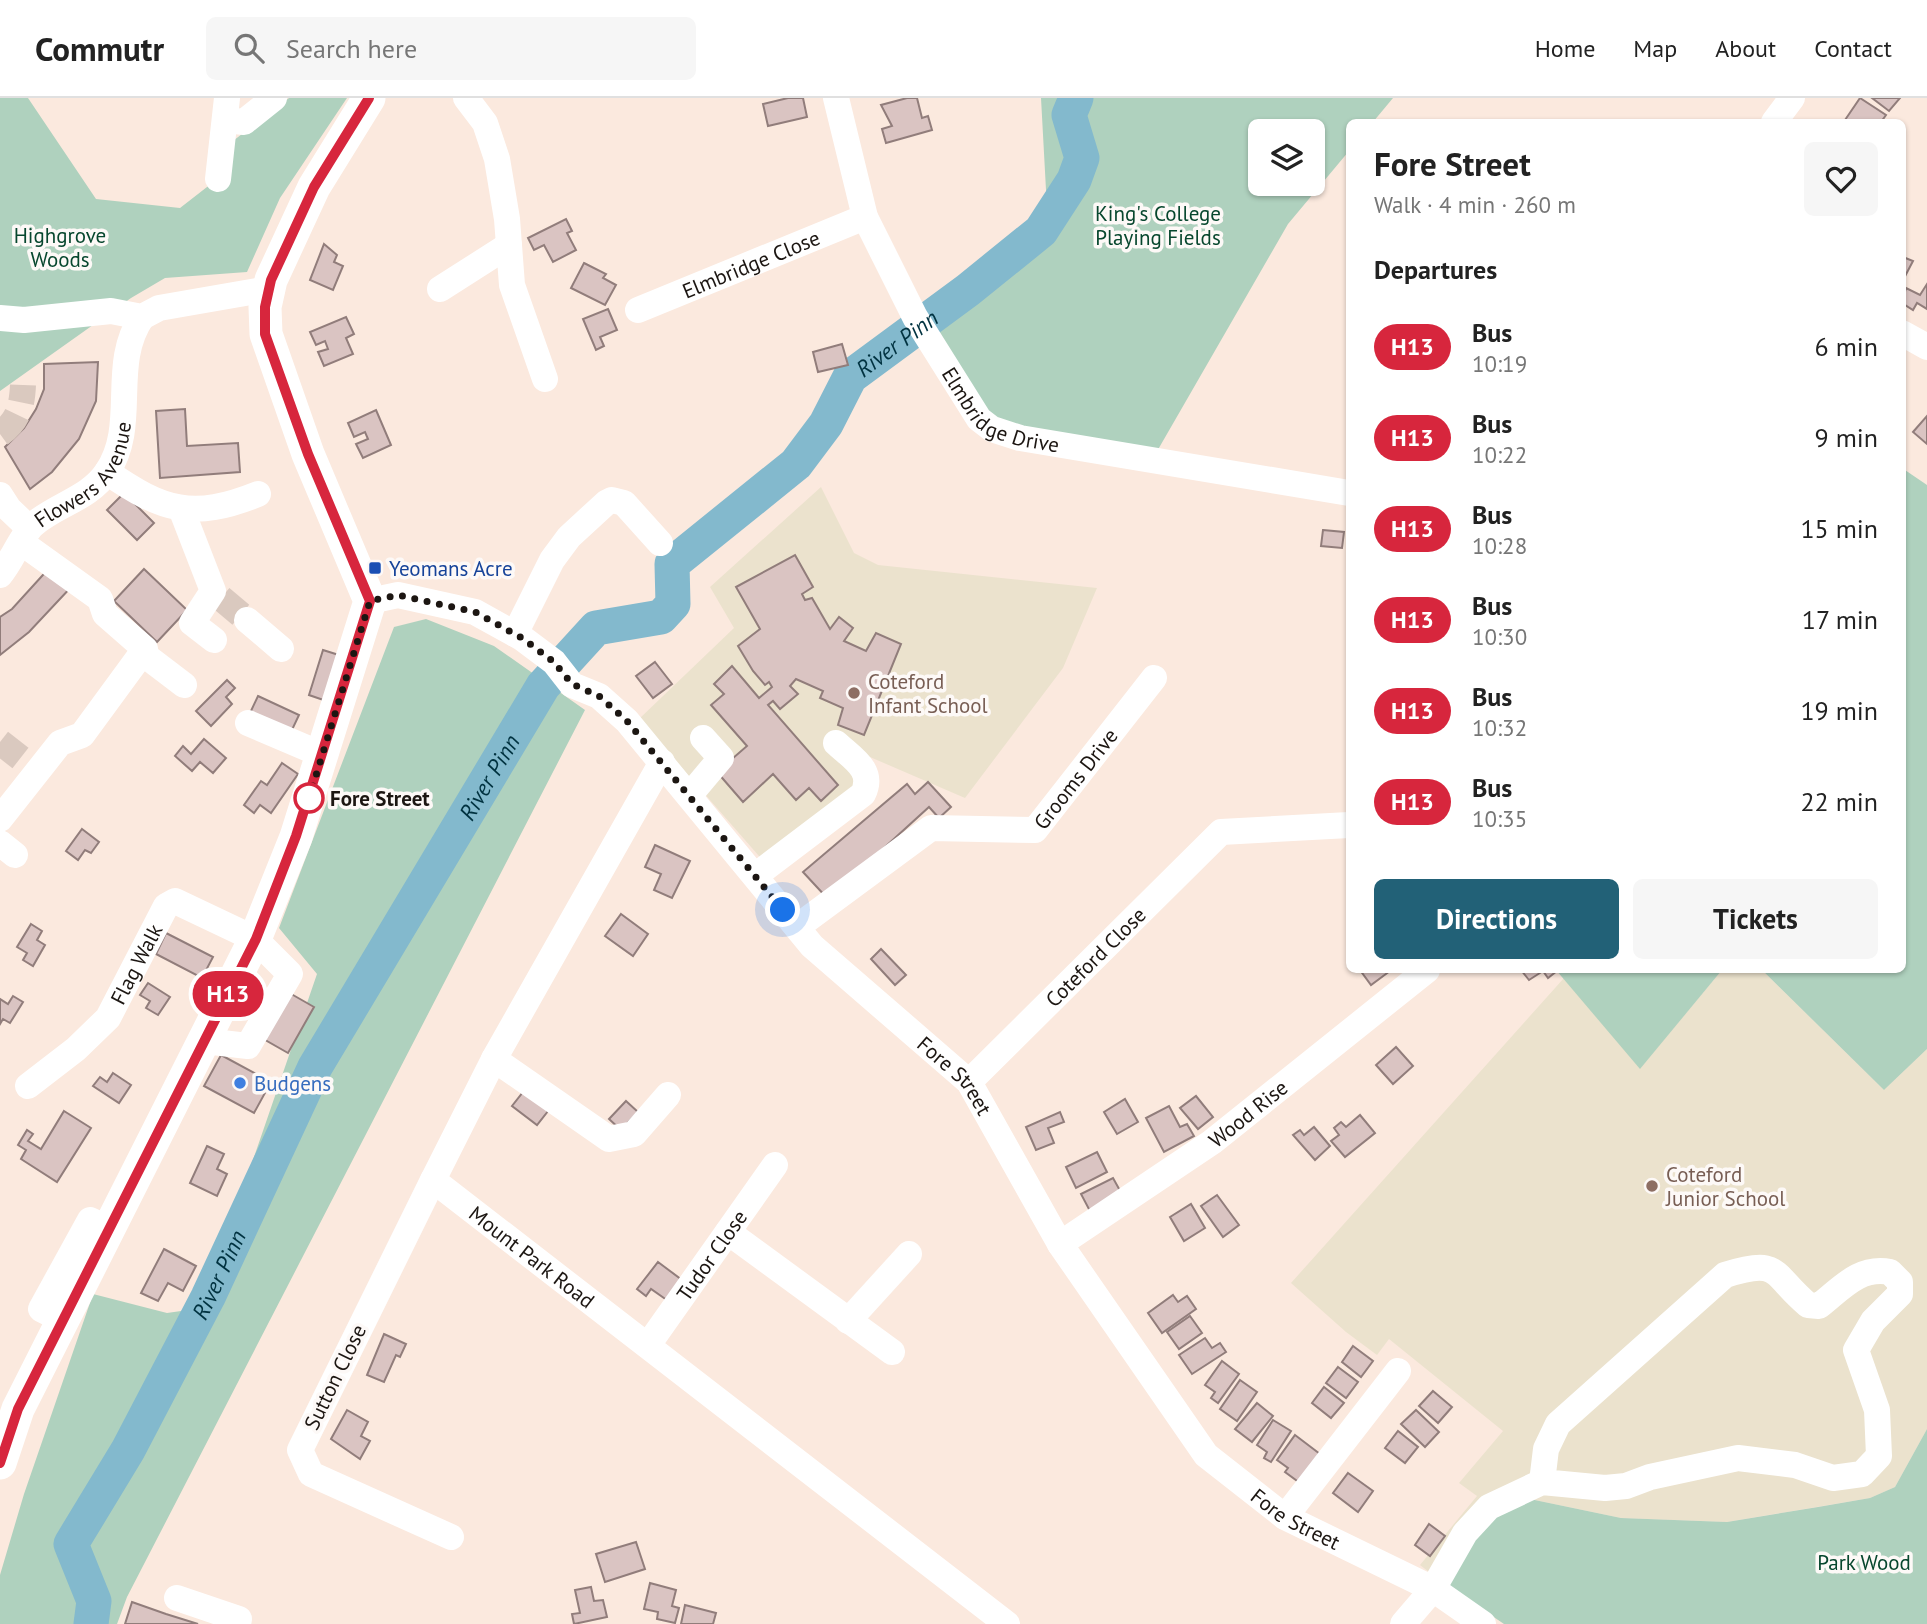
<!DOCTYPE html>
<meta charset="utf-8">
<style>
body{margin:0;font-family:"PT Sans",sans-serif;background:#f6f6f6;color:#222;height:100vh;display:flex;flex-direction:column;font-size:26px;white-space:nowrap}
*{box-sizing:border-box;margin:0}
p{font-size:23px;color:#767676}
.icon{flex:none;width:38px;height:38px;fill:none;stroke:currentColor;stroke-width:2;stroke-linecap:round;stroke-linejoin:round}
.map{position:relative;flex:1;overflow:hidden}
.side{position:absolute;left:1346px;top:21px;width:560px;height:854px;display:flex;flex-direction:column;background:#fff;border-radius:10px;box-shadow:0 2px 5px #0004}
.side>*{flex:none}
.badge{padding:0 14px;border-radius:23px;font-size:24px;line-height:46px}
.tools{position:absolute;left:1248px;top:21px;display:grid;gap:14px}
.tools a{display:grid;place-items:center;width:77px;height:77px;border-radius:10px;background:#fff;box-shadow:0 2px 5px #0004;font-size:35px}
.you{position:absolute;width:35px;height:35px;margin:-18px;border:5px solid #fff;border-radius:50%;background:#1a73e8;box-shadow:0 0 0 10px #1a73e833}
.map>.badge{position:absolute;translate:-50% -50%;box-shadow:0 0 0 4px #fff}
h2{padding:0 28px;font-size:26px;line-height:63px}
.round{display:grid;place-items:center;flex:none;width:74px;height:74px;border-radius:10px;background:#f6f6f6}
.summary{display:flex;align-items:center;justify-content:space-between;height:119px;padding:0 28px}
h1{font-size:33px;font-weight:800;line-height:52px}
.cta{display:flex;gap:14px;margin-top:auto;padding:14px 28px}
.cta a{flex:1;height:80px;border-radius:10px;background:#226177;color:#fff;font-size:28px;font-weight:800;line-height:80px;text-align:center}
.cta a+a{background:#f6f6f6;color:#222}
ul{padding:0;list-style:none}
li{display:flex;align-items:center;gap:21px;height:91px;padding:0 28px}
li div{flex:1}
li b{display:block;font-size:26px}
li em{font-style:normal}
li .badge{min-width:77px;font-weight:700;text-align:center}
header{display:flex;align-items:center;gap:42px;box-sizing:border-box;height:98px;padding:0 35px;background:#fff;border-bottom:2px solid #e0e0e0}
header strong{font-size:33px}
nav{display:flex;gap:38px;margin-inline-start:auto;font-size:24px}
.search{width:490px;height:63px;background:#f6f6f6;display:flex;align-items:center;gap:18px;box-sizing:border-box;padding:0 24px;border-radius:10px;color:#767676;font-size:26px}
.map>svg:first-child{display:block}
.education{fill:#ebe2cd}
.green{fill:#afd1be;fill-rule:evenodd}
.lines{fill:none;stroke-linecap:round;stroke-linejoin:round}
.river{stroke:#83b9cd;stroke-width:35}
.building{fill:#dac4c2;stroke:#917d7b;stroke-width:2}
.minor-tunnel{stroke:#dac9bf;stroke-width:26;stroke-dasharray:26 13;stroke-linecap:butt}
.minor{stroke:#fff;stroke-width:26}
.major{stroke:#fff;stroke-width:33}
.line-casing{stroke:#fff;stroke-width:16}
.line{stroke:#d7263d;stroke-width:10}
.walk{stroke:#1c1612;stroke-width:7;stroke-dasharray:0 12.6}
.transit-dot{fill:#1a4fb4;stroke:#fdf9f7;stroke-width:2.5}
.education-dot{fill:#8d6e63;stroke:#fdf9f7;stroke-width:2.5}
.stop-dot{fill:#fff;stroke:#d7263d;stroke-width:3.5}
.shop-dot{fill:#3f7fe0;stroke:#fdf9f7;stroke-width:2.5}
.labels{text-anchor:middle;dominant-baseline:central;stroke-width:7;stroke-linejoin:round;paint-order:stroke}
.park-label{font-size:21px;fill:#07472e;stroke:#fdf9f7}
.street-label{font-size:21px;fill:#1c1612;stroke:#fdf9f7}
.transit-label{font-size:21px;fill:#164399;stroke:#fdf9f7;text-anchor:start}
.education-label{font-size:21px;fill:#785e54;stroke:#fdf9f7;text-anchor:start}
.stop-label{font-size:21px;font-weight:bold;fill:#1c1612;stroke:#fdf9f7;text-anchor:start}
.shop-label{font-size:21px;fill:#366cbe;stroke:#fdf9f7;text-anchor:start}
.water-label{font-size:23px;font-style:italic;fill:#003240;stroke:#fdf9f7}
</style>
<header>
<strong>Commutr</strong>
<div class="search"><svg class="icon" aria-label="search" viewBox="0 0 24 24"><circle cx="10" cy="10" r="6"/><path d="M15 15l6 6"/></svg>Search here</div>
<nav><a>Home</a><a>Map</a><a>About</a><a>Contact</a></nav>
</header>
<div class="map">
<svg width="1927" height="1526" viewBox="0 0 1927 1526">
<rect width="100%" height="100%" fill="#fbe9de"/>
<g class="education">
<path d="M821 389 854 455 878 467 1097 490 1063 570 965 700 870 659 874 682 773 774 639 621 734 530 710 489Z"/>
<path d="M1722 872H1762L1884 992 1927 951V1331L1895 1389 1870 1400 1727 1424 1621 1420 1525 1400 1442 1484 1420 1467 1477 1398 1459 1385 1503 1333 1389 1241 1377 1257 1346 1234 1291 1185 1564 880 1640 970Z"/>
</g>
<g class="green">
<path d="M0 0H28L96 101 180 110 225 75 229 46 289 0H347L280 100 247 174 165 180 131 200 0 293Z"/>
<path d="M1041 0H1393L1373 24H1349V53L1288 126 1152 362 992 331 925 237 1049 147ZM1260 33H1312V86H1260Z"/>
<path d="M1902 370 1927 387V951L1884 992 1762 872H1902Z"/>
<path d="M426 521 494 548 585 612 127 1499 117 1526H0V1477L24 1396 93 1196 167 1215 202 1210 317 876 279 830 394 529Z"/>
<path d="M1556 872H1722L1640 971Z"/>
<path d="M1927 1331V1526H1504L1442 1484 1481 1429 1525 1400 1621 1420 1727 1424 1818 1409 1870 1400 1895 1389Z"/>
</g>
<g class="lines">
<path class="river" id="s1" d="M91 1526 94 1503 71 1446 128 1352 208 1199 315 969 543 588 596 530 661 519 673 506 672 466 796 366 826 326 850 279 968 192 1041 133 1074 82 1082 60 1069 17 1076 0"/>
</g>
<g class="building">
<path d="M788 0H803L807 19 768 28 763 6Z"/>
<path d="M907 0H917L922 20 928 18 932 32 886 45 882 31 892 28 881 7Z"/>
<path d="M1860 0 1886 17 1881 24 1845 22Z"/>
<path d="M1872 0H1900L1889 13Z"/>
<path d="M566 121 572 133 567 135 576 152 553 164 544 147 534 152 528 140Z"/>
<path d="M324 146 337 157 334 164 343 168 333 192 310 182Z"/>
<path d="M1903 159 1913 163 1902 184V161Z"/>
<path d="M584 165 606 176 603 180 616 187 605 207 571 190Z"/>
<path d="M1927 186V211L1917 205 1913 212 1902 205 1906 190 1920 197Z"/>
<path d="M608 211 617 232 600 239 604 248 596 252 583 221Z"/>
<path d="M346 219 354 236 346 240 353 256 324 268 318 254 328 251 325 243 316 247 310 234Z"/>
<path d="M842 246 848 267 818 274 813 254Z"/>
<path d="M98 264 96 303 79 341 52 374 30 391 5 349 24 330 36 311 44 291V266Z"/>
<path d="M185 311 187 348 238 345 240 374 160 380 156 313Z"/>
<path d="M376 312 391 347 363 360 356 346 368 341 365 334 354 339 348 325Z"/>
<path d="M1927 318V346L1913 334Z"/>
<path d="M124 395 154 425 137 442 107 412Z"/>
<path d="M1323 432 1344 434 1342 450 1321 448Z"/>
<path d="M795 457 813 489 802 496 805 502 812 500 830 531 839 519 853 530 844 543 866 553 876 535 901 546 864 637 838 627 843 610 820 600 823 593 796 581 790 588 798 596 780 611 773 603 768 607 838 687 821 703 809 690 796 702 773 676 743 704 717 674 747 648 711 607 724 596 714 586 732 568 759 600 772 589 769 584 765 587 753 573 738 548 760 531 736 489Z"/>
<path d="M52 467 73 487 29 534 0 557V519L12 511Z"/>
<path d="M144 471 187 512 157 544 114 503Z"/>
<path d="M323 552 342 558 332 605 309 597Z"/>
<path d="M655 564 672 586 653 600 636 578Z"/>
<path d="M227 582 235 590 226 599 232 606 211 628 196 613Z"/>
<path d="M258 598 299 617 291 634 250 615Z"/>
<path d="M204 641 226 660 213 675 200 664 192 673 175 658 183 648 191 656Z"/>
<path d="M282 665 298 676 271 715 260 707 254 715 244 707 261 683 267 687Z"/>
<path d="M928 684 951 709 939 720 929 709 828 801 803 774 907 686 915 696Z"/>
<path d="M82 731 99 744 91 755 85 752 78 762 66 753Z"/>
<path d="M655 747 690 763 672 800 654 792 661 776 645 769Z"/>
<path d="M621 816 648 836 633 858 605 838Z"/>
<path d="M31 826 42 833 37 842 45 847 33 868 23 862 27 855 17 849Z"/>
<path d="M166 835 213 859 202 880 156 856Z"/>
<path d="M881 851 906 877 895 887 871 861Z"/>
<path d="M1360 872H1389L1390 873 1371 887Z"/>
<path d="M1521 872H1556L1557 873 1548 880 1543 873 1529 882Z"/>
<path d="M148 885 170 899 158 917 146 910 150 903 140 897Z"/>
<path d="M272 885 314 909 288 955 246 931Z"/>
<path d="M13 898 23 904 10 925 3 921 0 926V901L8 906Z"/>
<path d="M1396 949 1413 968 1393 986 1376 967Z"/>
<path d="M221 957 271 984 254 1015 204 988Z"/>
<path d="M113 975 131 987 119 1005 93 988 100 979 107 984Z"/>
<path d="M527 989 552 1008 537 1027 512 1008Z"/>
<path d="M1196 998 1213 1019 1198 1031 1180 1010Z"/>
<path d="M1125 1001 1138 1024 1117 1036 1104 1014Z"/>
<path d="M626 1003 638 1014 621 1032 609 1021Z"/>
<path d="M1169 1008 1180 1029 1187 1026 1194 1038 1164 1054 1146 1020Z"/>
<path d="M64 1013 91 1030 57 1084 21 1061 26 1052 18 1047 27 1032 33 1036 28 1043 41 1051Z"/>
<path d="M1060 1014 1064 1024 1048 1030 1054 1045 1036 1052 1026 1029Z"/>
<path d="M1360 1017 1375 1035 1345 1059 1331 1043 1339 1037 1334 1030 1341 1024 1346 1029Z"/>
<path d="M1314 1029 1330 1048 1315 1062 1293 1037 1300 1032 1304 1037Z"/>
<path d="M207 1048 224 1056 217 1071 227 1076 217 1098 190 1085Z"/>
<path d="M1097 1054 1107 1074 1076 1090 1066 1069Z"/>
<path d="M1113 1080 1123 1098 1091 1115 1081 1096Z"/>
<path d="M1217 1097 1239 1127 1223 1139 1201 1108Z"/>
<path d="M1191 1106 1205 1130 1184 1143 1170 1119Z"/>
<path d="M164 1151 196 1168 183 1193 168 1185 158 1203 141 1195Z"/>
<path d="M658 1164 686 1185 671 1205 651 1191 646 1198 637 1191Z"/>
<path d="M1173 1197 1178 1204 1187 1198 1196 1211 1162 1235 1148 1215Z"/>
<path d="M1190 1218 1202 1235 1179 1251 1167 1234Z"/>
<path d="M384 1236 406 1246 400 1259 396 1257 384 1284 367 1277Z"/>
<path d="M1205 1240 1212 1250 1220 1245 1226 1254 1192 1276 1179 1257Z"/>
<path d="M1353 1248 1373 1263 1361 1279 1342 1264Z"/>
<path d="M1222 1263 1239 1276 1218 1305 1211 1300 1215 1294 1205 1287Z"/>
<path d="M1338 1269 1358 1284 1346 1300 1326 1285Z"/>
<path d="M1240 1282 1257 1294 1237 1323 1220 1311Z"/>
<path d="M1324 1289 1344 1305 1331 1320 1312 1305Z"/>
<path d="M1433 1293 1452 1309 1438 1325 1419 1308Z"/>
<path d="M1257 1305 1273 1318 1252 1344 1235 1331Z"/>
<path d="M347 1312 368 1324 361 1338 370 1343 360 1361 331 1341Z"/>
<path d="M1416 1312 1439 1334 1425 1349 1401 1326Z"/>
<path d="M1273 1322 1291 1333 1271 1364 1264 1360 1267 1354 1257 1347Z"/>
<path d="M1398 1333 1418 1349 1405 1365 1385 1350Z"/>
<path d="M1295 1337 1320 1356 1304 1388 1285 1374 1288 1370 1277 1362Z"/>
<path d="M1348 1375 1373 1393 1358 1414 1333 1395Z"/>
<path d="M1429 1426 1445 1438 1430 1458 1415 1447Z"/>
<path d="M636 1444 645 1471 605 1484 596 1456Z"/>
<path d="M650 1485 676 1492 672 1508 679 1510 675 1525 657 1521 658 1514 644 1511Z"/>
<path d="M591 1489 594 1503 603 1502 607 1519 574 1526 572 1516 580 1515 575 1492Z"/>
<path d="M132 1504 166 1516 198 1526H125Z"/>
<path d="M685 1507 716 1515 713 1526H681Z"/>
</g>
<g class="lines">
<g class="minor-tunnel">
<path d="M0 336C18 323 22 309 23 287"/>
<path d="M221 500 247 522"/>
<path d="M0 644 23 662"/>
</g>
<g class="minor">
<path d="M466 0 485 25 497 61 507 121 512 187 545 281"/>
<path id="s2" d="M836 0 865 119 915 219 979 321 992 331 1020 340 1349 395"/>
<path d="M225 22 244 24 274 0"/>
<path d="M1774 24 1792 0"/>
<path d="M218 81 227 0"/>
<path d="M440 191 509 147"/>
<path id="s3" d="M638 212 865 119"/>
<path d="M0 220 24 222 111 213 142 219 159 210 268 191"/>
<path d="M1902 235 1927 249"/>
<path d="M107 374C163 413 193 422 258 396"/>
<path d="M0 397 9 411 29 430"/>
<path d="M182 413 213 493 192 525 214 542"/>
<path id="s4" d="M0 477C12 463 21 438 33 427 55 407 89 401 107 374 139 327 109 267 142 219"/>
<path id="s5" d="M370 503 398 497 475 514 522 540 554 564 572 587 599 598 627 623 812 848 969 984 1060 1146 1206 1357 1285 1419 1433 1491 1483 1526"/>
<path d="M247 522 281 551"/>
<path d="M515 536 552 462 569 439 606 405 612 402 624 405 660 445"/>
<path d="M142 555 184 587"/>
<path d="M248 625 323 657"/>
<path id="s6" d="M662 664 494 961 433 1082 1007 1526"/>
<path d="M689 698 721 660 703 640"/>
<path d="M0 721 60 645 82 637 145 551 105 516 100 501 22 445"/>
<path d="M0 745 15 757"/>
<path d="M755 778 863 696C875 672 852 660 836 645"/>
<path id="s7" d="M797 829 931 730 1035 732 1154 580"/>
<path d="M494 961 609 1041 634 1036 668 997"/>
<path id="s8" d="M969 984 1221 734 1349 727"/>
<path id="s9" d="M28 988 76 951 108 920 166 808 175 803 255 841 290 876 248 948 204 943"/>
<path d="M433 1082 300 1352 311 1376 451 1439"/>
<path d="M728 1134 892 1254"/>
<path id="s10" d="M1060 1146 1212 1044 1427 872"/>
<path d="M63 1222 41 1211 90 1122 109 1131"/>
<path d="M848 1223 909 1156"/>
<path id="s11" d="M648 1247 775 1067"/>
<path d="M1285 1419 1398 1273"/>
<path d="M177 1500 239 1521 238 1526"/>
<path d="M1403 1526 1433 1491 1465 1435 1489 1409 1542 1384 1605 1390 1626 1388 1650 1379 1738 1360 1795 1367 1833 1380 1862 1376 1879 1358 1877 1312 1856 1252 1873 1223 1900 1196V1184L1890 1174C1859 1168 1841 1191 1819 1208L1808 1207C1771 1176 1781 1159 1725 1177L1558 1326 1546 1351 1542 1384"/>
</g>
<path class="major" d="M0 1365 18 1311 255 841 296 739 370 503 308 356 266 236 265 209 271 182 314 89 369 0"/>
</g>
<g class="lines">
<defs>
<path id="line" d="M0 1365 18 1311 256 841 296 738 370 503 308 356 265 236V209L271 182 314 89 369 0"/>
</defs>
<use href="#line" class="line-casing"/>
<use href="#line" class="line"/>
<path class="walk" d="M309 700 370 503 398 497 475 514 522 540 554 564 572 586 599 598 627 623 783 812"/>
</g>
<rect class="transit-dot" x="368" y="463" width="14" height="14" rx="3.5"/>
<g class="education-dot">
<circle cx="854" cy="595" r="7"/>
<circle cx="1652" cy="1088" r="7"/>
</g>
<circle class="stop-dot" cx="309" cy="700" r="14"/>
<circle class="shop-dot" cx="240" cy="985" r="7"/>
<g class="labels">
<g class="park-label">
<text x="1158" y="115">King's College<tspan x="1158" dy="24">Playing Fields</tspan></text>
<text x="60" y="137">Highgrove<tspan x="60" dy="24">Woods</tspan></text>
<text x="1864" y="1464">Park Wood</text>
</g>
<g class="street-label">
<text stroke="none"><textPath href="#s3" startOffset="122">Elmbridge Close</textPath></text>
<text stroke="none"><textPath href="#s2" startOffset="368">Elmbridge Drive</textPath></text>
<text stroke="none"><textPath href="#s4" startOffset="135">Flowers Avenue</textPath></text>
<text stroke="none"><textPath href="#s7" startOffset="336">Grooms Drive</textPath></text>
<text stroke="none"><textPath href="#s8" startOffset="178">Coteford Close</textPath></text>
<text stroke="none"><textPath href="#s9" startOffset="166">Flag Walk</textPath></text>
<text stroke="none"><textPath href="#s5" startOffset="782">Fore Street</textPath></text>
<text stroke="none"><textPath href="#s10" startOffset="229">Wood Rise</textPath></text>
<text stroke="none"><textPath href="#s11" startOffset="110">Tudor Close</textPath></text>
<text stroke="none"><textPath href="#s6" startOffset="602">Mount Park Road</textPath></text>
<text transform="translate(335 1279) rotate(-64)">Sutton Close</text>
<text stroke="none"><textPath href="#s5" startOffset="1349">Fore Street</textPath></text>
</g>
<g class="transit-label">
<text x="389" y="470">Yeomans Acre</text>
</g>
<g class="education-label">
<text x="868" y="583">Coteford<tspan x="868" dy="24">Infant School</tspan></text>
<text x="1666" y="1076">Coteford<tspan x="1666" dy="24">Junior School</tspan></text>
</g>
<g class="stop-label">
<text x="330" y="700">Fore Street</text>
</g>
<g class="shop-label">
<text x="254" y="985">Budgens</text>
</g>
<g class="water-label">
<text stroke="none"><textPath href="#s1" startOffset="1587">River Pinn</textPath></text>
<text stroke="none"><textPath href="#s1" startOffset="959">River Pinn</textPath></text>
<text stroke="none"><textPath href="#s1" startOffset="392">River Pinn</textPath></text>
</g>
</g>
</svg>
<div class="tools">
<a><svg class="icon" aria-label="layers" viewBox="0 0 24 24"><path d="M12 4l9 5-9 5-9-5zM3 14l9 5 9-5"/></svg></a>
</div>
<div class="you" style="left:783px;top:812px"></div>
<b class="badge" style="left:228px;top:896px;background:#d7263d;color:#fff">H13</b>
<section class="side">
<div class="summary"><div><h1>Fore Street</h1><p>Walk · 4 min · 260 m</p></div><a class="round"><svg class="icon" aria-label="heart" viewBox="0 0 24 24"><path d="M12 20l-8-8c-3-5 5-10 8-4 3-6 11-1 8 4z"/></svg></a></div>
<h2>Departures</h2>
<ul>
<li><span class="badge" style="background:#d7263d;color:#fff">H13</span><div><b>Bus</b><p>10:19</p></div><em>6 min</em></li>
<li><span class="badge" style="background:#d7263d;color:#fff">H13</span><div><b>Bus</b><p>10:22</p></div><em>9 min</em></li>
<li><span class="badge" style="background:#d7263d;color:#fff">H13</span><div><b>Bus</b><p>10:28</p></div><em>15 min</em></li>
<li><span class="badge" style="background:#d7263d;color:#fff">H13</span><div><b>Bus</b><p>10:30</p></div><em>17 min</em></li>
<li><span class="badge" style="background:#d7263d;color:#fff">H13</span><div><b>Bus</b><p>10:32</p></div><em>19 min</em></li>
<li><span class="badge" style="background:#d7263d;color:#fff">H13</span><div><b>Bus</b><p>10:35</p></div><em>22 min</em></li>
</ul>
<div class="cta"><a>Directions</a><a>Tickets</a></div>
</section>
</div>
